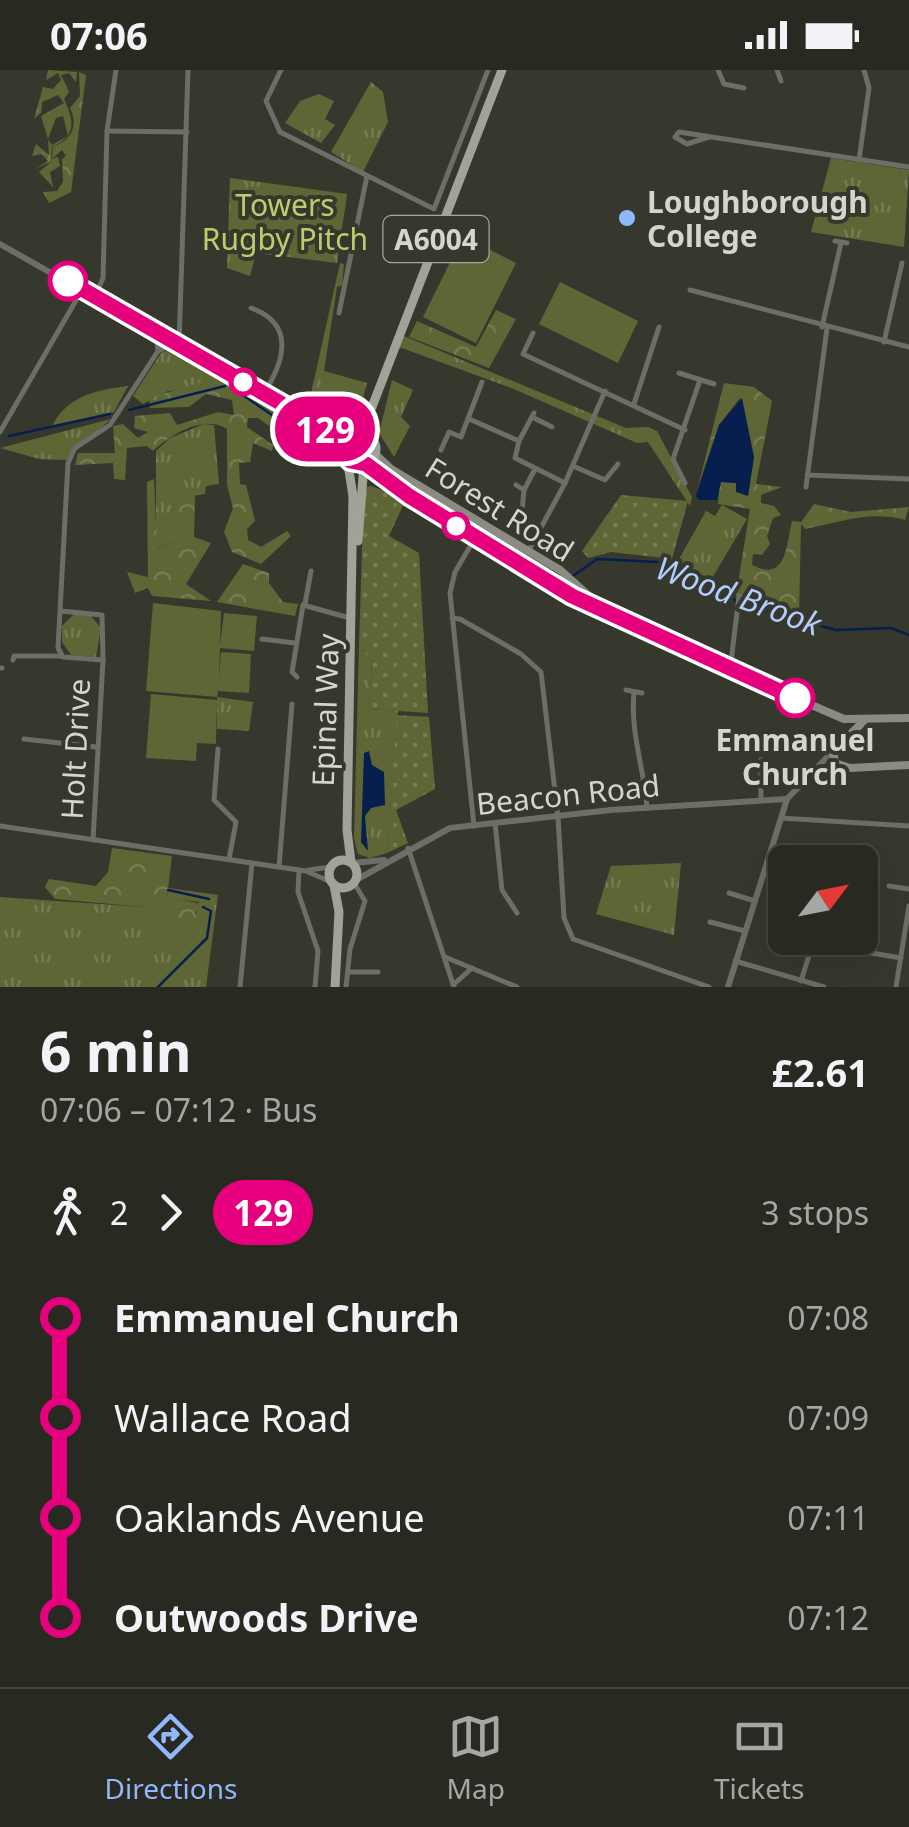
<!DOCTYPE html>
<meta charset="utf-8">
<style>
body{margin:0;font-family:"Noto Sans",sans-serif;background:#30322a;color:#f1f3f6;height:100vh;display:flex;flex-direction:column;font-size:38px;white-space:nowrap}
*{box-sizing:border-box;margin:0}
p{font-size:32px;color:#a5a7a5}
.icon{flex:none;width:55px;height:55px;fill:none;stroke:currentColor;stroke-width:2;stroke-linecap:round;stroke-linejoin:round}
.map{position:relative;height:917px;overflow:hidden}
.panel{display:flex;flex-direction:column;background:#282a22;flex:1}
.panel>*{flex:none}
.badge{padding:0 20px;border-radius:32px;font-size:35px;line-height:65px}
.needle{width:65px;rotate:58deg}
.buttons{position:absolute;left:768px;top:775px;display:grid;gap:20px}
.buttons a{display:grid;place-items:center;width:110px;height:110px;border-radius:15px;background:#282a22;box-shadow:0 10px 40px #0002,0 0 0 2px #444640;font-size:50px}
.map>.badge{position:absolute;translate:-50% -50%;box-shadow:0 0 0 5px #fff}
.legs{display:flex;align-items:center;gap:15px;height:110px;padding:0 40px;font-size:32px}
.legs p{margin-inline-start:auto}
.summary{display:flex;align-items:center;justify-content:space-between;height:170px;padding:0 40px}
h1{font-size:55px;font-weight:700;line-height:75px}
ul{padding:0 40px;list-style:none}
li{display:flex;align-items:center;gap:35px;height:100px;font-size:38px}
li i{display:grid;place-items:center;width:15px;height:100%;margin:0 12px;background:currentColor}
li i::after{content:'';width:25px;height:25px;margin:-12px;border:8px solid;border-radius:50%;background:#282a22}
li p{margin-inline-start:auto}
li:first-child i{background:linear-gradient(#0000 50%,currentColor 0)}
li:last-child i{background:linear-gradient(currentColor 50%,#0000 0)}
.status{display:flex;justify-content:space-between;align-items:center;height:70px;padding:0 50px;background:#282a22;direction:ltr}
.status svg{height:28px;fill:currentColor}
.dock{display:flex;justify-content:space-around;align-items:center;height:140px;border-top:2px solid #444640;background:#282a22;font-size:28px;color:#a5a7a5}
.dock a{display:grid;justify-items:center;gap:5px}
.dock .current{color:#91b8fd}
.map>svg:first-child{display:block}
.grass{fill:url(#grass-tufts)}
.forest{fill:url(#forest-crowns)}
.garden{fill:url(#garden-dots)}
.pitch{fill:#5f6636}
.water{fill:#061f4e}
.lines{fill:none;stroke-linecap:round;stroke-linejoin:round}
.stream{stroke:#061f4e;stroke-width:2.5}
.minor{stroke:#6c6e68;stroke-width:5}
.tertiary{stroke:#6c6e68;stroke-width:6}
.secondary{stroke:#8a8c83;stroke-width:8}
.primary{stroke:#a0a397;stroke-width:9}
.line-1-casing{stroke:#fff;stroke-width:22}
.line-1{stroke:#e6007e;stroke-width:15}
.poi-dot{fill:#91b8fd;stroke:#36382d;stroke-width:4}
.stop-1-dot{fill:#fff;stroke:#e6007e;stroke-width:5}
.labels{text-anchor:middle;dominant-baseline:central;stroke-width:8;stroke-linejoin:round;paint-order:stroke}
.shield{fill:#36382d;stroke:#a5a69e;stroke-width:2.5}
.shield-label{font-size:28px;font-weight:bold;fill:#d4d5ce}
.poi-label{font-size:30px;font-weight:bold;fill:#d4d5ce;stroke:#36382d;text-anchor:start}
.park-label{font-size:30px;fill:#becd6c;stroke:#36382d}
.street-label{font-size:30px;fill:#d4d5ce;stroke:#36382d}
.stop-label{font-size:30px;font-weight:bold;fill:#d4d5ce;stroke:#36382d}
.water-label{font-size:32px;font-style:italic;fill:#b2cefe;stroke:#36382d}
</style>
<div class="status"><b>07:06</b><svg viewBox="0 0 49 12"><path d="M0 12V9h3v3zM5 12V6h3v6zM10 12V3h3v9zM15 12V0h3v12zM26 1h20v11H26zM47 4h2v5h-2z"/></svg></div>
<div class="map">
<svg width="909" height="917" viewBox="0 0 909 917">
<defs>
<pattern id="grass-tufts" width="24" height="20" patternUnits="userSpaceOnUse" patternTransform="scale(2.5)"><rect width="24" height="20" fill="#5f6636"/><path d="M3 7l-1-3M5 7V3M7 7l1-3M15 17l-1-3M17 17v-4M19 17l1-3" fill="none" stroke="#757b52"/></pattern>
<pattern id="forest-crowns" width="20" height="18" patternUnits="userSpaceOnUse" patternTransform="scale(2.5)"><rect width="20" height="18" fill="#5f6636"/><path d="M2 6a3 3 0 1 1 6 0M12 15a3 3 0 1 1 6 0" fill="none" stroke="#757b52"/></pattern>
<pattern id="garden-dots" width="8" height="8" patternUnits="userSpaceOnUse" patternTransform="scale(2.5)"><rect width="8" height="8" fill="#5f6636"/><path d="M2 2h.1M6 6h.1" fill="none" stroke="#757b52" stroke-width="1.8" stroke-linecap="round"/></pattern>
</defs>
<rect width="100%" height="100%" fill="#36382d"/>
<g class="grass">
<path d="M48 0 77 2 76 12 69 3 61 5 69 22 64 29C74 51 77 66 52 77L51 89 58 87 60 96 50 102 53 117 39 102 52 91 35 99 48 91 42 84 32 86 36 74 49 85 48 70 52 75 68 66 63 46 56 48 48 69 41 46 64 33 58 25 42 32 41 43 34 49 43 17 53 19 61 10 58 3 46 10Z"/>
<path d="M371 12 383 22 388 52 363 102 331 82Z"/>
<path d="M319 24 334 31 325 49 335 55 321 73 285 53 300 31Z"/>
<path d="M831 88 909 100 904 177 811 162Z"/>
<path d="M230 108 347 124 337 193 256 183 250 206 227 198Z"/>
<path d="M340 193 344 194 342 215 337 217 324 301 367 313 358 347 347 354 307 342Z"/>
<path d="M404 266 626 358 648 357 657 361 692 427 690 436 648 372 637 373 514 319 399 277Z"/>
<path d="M174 278 171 284 220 308 219 313 168 321 143 334 133 326 161 283Z"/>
<path d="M392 310 413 320 401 347 410 356 394 387 379 363Z"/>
<path d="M128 316 114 342 52 356C67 326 96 320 128 316Z"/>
<path d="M111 349 66 390 39 389 0 378Z"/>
<path d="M204 354 214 355 219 414 206 416 205 424 180 428 178 472 156 478V381L170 368Z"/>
<path d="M722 435 747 449 711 510 678 491 706 441 715 446Z"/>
<path d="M74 544 90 545 101 558 96 587 71 585 62 572V556Z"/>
<path d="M359 576 372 593 369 639 398 641 387 783 370 788 358 784 354 768Z"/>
<path d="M217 627 253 632 249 661 217 659Z"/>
<path d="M681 793 674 865 596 844 611 796Z"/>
<path d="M168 818 218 825 206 917H0V827L144 837 167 863 188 875 199 832 167 828Z"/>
</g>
<g class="forest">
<path d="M79 2 86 5 71 122 49 133 43 122 57 121 63 112 62 89 66 86 62 80 52 89 53 77C71 70 79 57 70 38L80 26Z"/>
<path d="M496 240 516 249 489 298 409 267 417 251 476 277Z"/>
<path d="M174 278 308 357 299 377 258 348H248L247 357 273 375 272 381 253 373 250 392 239 393 240 414 246 415 255 451 247 459 248 470 261 477 287 461 291 466 261 494 232 482 224 462 233 438 227 415V359C204 344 170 365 153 381L147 376 127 378 125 410 114 409 113 393 75 395 78 383H115L113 356 123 354 138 368 148 362 134 358 135 346 170 343 177 355 218 342 234 345 232 330 206 324 189 337 150 338 149 328 198 313 219 312V308L171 284Z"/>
<path d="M724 313 754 317 772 331 756 414 782 417 761 425V433L774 436 781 445 773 448 767 466 770 474 762 485 753 484 752 495C787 513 786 475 792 451L801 452 814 434 851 442 909 437 905 450C870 440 838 453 805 459L801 454 799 546 736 525 750 439 718 434 720 412 737 413 748 425 754 387 740 328 719 355 698 417Z"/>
<path d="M154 409 157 478 178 472 179 428 195 425 194 467 211 473 186 514 211 531 152 526 148 518 135 523 127 502 148 507 147 412Z"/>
<path d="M243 494 269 503V513L283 532 298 534 295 546 217 532Z"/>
<path d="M112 778 172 786 167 827 202 834V840L195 842 201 867 187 876 152 853 144 837 55 829 45 817 49 809 96 816 108 802Z"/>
</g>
<g class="garden">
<path d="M371 416 406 429 389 466 419 483 428 643 369 639 372 593 359 576 364 417Z"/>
<path d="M621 425 688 431 672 489 611 482 588 488 582 481Z"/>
<path d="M397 645 429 647 435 719 396 740 408 773 387 783Z"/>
</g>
<g class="pitch">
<path d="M249 116 346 132 337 183 241 168Z"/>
<path d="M463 166 516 193 476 273 423 247Z"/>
<path d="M560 212 638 251 618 293 539 254Z"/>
<path d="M153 533 221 541 220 576 224 543 257 546 254 581 220 578 219 608 221 582 251 584 249 623 218 621 217 627 146 621Z"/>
<path d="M151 624 217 630 216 674 197 673 196 691 146 688Z"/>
</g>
<g class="water">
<path d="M742 328 754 387 748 426 736 422V413L721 412 717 430H699L696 426 719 355Z"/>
<path d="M369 681 372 695 384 702 385 735 371 738 365 746 368 781 361 772 364 683Z"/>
</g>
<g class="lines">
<g class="stream">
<path d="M231 317 278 349 311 382 340 396"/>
<path d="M129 340 225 316"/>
<path d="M9 366 110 344"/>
<path d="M412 420 475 457"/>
<path d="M484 463 559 508"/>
<path d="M573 506 597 489 658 492 747 536 836 560 891 558 909 565"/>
<path d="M168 820 209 829"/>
<path d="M158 917 207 868 211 841 203 837"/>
</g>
<g class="minor">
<path d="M281 0 266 31 280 62 434 139 488 0"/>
<path d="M718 0 724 14 744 18"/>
<path d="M777 0 781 11"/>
<path d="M107 61 187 62"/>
<path d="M709 67 687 74 675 67 679 62 909 97"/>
<path d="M859 90 869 18 864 0"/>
<path d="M835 171 847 173"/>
<path d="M690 220 909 277"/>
<path d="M95 227 103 208 107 61 116 0"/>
<path d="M251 238C296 254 284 292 264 323"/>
<path d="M339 243 367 106"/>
<path d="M822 257 841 173"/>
<path d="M533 263 523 284 685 360"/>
<path d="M156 264 158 281 176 273"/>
<path d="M884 272 902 193"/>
<path d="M179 275 188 0"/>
<path d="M679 303 714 314"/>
<path d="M634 334 659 257"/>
<path d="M532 347 552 357"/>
<path d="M469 349 519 371 515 388 565 413 529 480"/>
<path d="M0 362 82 220"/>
<path d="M519 371 534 343"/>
<path d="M441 380 449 362 461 367 482 312"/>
<path d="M573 396 605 410 618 394"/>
<path d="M807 405 909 409"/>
<path d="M565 413 605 321"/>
<path d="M685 413 673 389 700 310"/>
<path d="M516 415 524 420 534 401"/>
<path d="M806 417 827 258"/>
<path d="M522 441 524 420"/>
<path d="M305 534 311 501"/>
<path d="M61 541 102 545 103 590"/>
<path d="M452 548 460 549 521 584 541 602 558 747 564 848 573 869 709 917"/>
<path d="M262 569 295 573"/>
<path d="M13 590 14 586H61"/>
<path d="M0 598H2"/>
<path d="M730 600 739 526"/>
<path d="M297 607 292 602 303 535 350 548"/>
<path d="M626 620 642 623"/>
<path d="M634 622C630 663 644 697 647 738"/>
<path d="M24 669 96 677"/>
<path d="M218 679 214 730 236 752 229 789"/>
<path d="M761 690V730"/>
<path d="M781 748 909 756"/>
<path d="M495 753 502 820 517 843"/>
<path d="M0 756 306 801 331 812"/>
<path d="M474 756 450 523 455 502 475 468"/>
<path d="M93 770 103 590 63 587 58 578 68 393 75 378 110 355 158 281"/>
<path d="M408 778 454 917"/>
<path d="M279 797 292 634"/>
<path d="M299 800 298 822 318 881 315 917"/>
<path d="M309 800 330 797"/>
<path d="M889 816 909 819"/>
<path d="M729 823 755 831"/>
<path d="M710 852 745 861"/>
<path d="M445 887 517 917"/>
<path d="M735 891 824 917"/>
<path d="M348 902H378"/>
<path d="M801 911 813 873 901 888"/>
<path d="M453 915 472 898"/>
<path d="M240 917 252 793"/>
<path d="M346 917 350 879 365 831 354 813"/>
<path d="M896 917 909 836"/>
</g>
<g class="tertiary">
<path d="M0 174 324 358 344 380"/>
<path d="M330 360 354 363"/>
<path d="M812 703 844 698"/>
<path d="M353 793 384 790"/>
<path d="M356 810 450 758 611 740 787 729"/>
<path d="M728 917 787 729 833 681"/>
</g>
<g class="secondary">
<path d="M375 384 391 399 560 500 598 534"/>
<path d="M366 393 409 426 557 518 730 600 844 649 909 648"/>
<path d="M863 652 833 681 835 693 850 698 909 695"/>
</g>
<g class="primary">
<path d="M356 363 372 337 502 0"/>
<circle cx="360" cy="379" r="16"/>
<path d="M347 388 353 426 347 760 351 792"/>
<path d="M358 471 364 394"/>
<circle cx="343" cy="804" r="14"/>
<path d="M334 815 339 842 335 917"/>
</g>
</g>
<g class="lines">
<defs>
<path id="line-1" d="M68 211 324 358 338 368 350 391 366 394 409 426 572 526 795 628"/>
</defs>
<use href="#line-1" class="line-1-casing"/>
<use href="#line-1" class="line-1"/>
</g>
<circle class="poi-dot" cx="627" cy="148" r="10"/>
<g class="stop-1-dot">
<circle cx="68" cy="211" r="18"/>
<circle cx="243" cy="312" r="12"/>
<circle cx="456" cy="456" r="12"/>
<circle cx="795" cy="628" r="18"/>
</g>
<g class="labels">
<rect class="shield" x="383.5" y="146" width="105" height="46" rx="8"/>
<g class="shield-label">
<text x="436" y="169">A6004</text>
</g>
<g class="poi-label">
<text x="647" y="131">Loughborough<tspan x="647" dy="34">College</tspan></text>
</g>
<g class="park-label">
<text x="285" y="134">Towers<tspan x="285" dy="34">Rugby Pitch</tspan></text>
</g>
<g class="street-label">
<text transform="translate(500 439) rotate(32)">Forest Road</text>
<text transform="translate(325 640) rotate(-88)">Epinal Way</text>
<text transform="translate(75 679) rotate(-87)">Holt Drive</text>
<text transform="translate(568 724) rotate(-6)">Beacon Road</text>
</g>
<g class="stop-label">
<text x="795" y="669">Emmanuel<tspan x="795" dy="34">Church</tspan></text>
</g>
<g class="water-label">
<text transform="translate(739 525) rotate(20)">Wood Brook</text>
</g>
</g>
</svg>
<div class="buttons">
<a><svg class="needle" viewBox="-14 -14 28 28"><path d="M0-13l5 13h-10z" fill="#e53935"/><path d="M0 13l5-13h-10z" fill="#a5a7a5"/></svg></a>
</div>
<b class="badge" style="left:325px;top:359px;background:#e6007e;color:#fff">129</b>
</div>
<section class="panel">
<div class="summary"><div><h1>6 min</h1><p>07:06 – 07:12 · Bus</p></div><b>£2.61</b></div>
<div class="legs"><svg class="icon" aria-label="walk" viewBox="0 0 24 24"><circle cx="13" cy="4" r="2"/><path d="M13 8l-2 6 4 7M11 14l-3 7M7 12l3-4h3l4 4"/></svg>2<svg class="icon" aria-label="forward" viewBox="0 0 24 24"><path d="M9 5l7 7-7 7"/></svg><b class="badge" style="background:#e6007e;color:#fff">129</b><p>3 stops</p></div>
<ul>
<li><i style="color:#e6007e"></i><b>Emmanuel Church</b><p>07:08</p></li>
<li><i style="color:#e6007e"></i><span>Wallace Road</span><p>07:09</p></li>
<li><i style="color:#e6007e"></i><span>Oaklands Avenue</span><p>07:11</p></li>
<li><i style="color:#e6007e"></i><b>Outwoods Drive</b><p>07:12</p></li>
</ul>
</section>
<nav class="dock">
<a class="current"><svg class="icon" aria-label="directions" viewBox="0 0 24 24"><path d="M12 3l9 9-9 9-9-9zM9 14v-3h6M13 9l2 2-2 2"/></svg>Directions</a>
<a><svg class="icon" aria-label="map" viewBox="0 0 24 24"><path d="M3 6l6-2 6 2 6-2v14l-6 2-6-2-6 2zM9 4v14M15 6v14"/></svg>Map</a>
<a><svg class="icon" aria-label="tickets" viewBox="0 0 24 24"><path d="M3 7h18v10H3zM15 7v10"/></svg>Tickets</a>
</nav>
